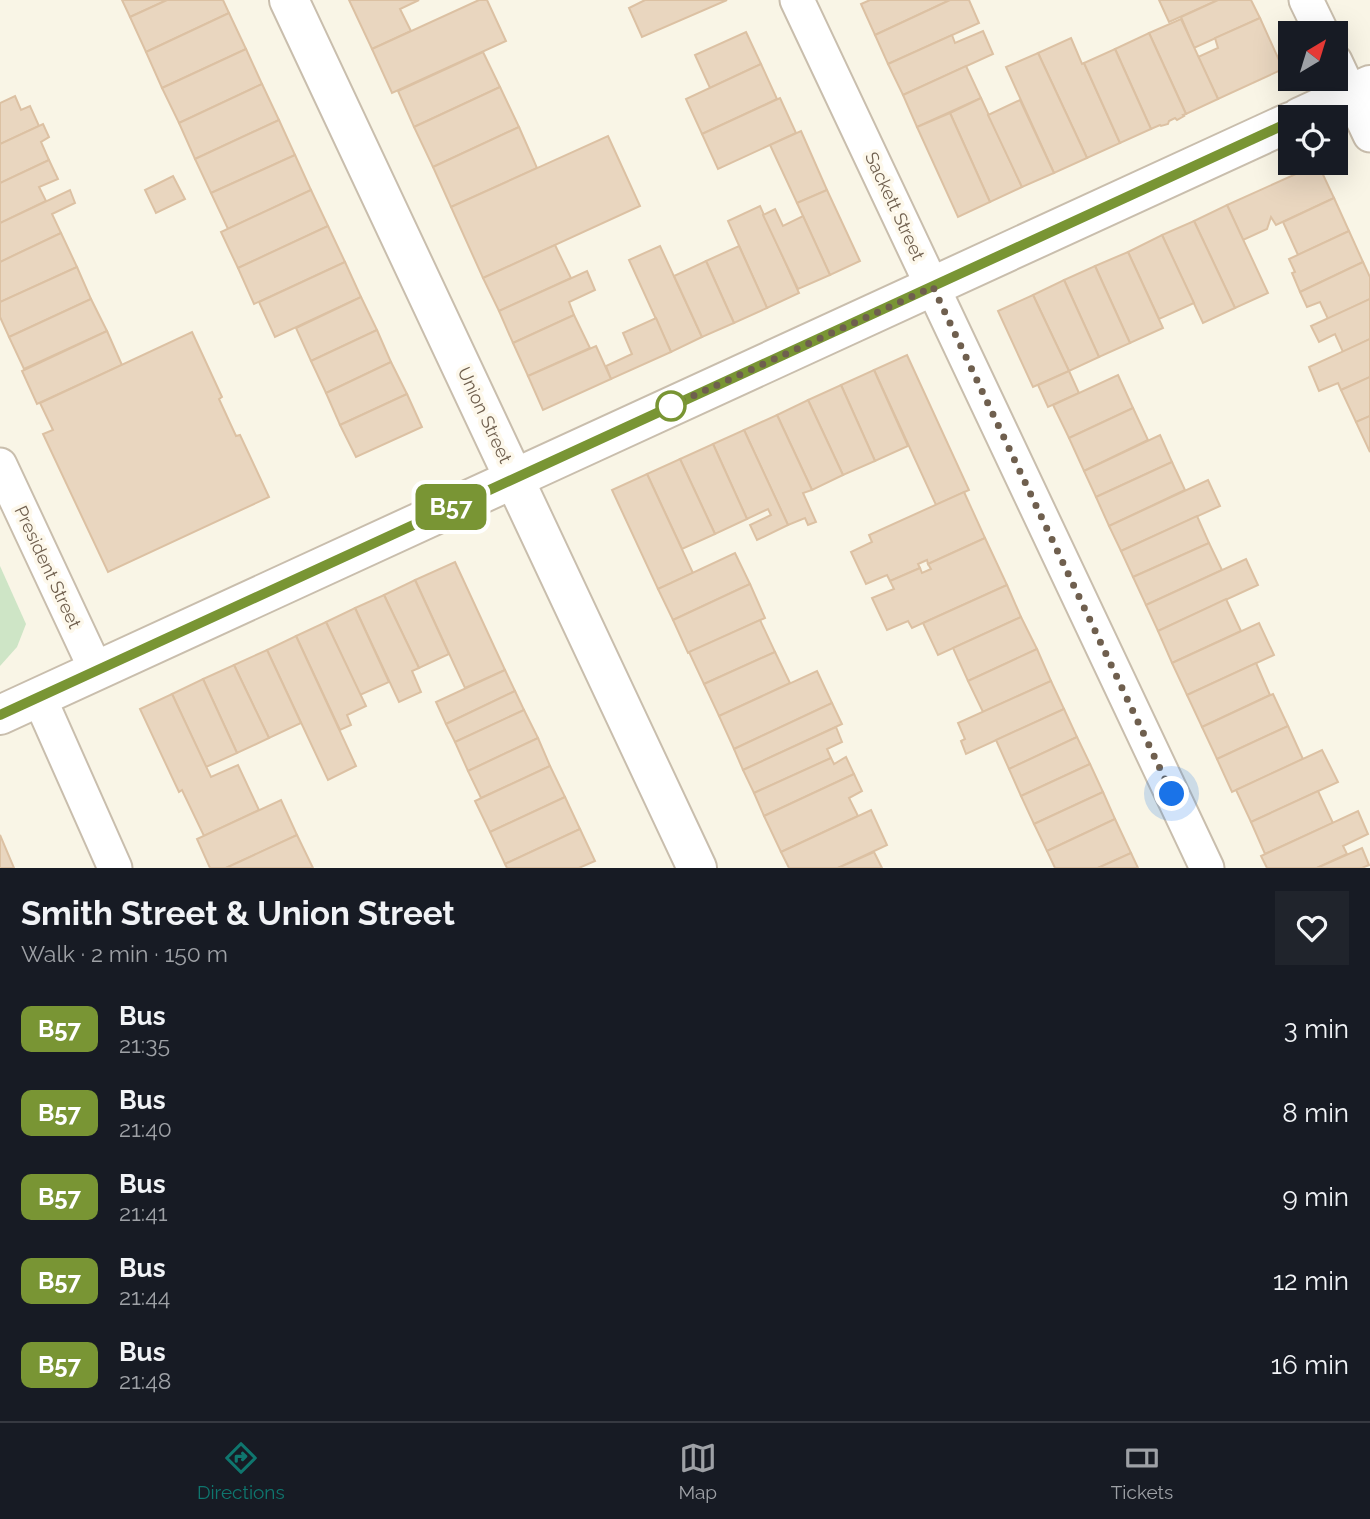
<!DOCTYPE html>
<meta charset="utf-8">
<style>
body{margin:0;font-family:Raleway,sans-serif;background:#20242c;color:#f1f3f6;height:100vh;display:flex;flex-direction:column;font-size:26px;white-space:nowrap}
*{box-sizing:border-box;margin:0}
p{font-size:23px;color:#9ea1a6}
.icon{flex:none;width:38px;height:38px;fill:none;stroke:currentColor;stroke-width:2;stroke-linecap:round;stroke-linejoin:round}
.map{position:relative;height:868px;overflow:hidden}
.drawer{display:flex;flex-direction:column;background:#171b24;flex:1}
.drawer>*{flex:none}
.badge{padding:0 14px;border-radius:10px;font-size:24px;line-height:46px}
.needle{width:46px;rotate:38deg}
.buttons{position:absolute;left:1278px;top:21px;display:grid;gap:14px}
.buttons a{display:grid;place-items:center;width:70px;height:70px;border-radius:0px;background:#171b24;box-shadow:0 7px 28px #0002;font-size:35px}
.you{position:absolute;width:35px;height:35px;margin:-18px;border:5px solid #fff;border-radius:50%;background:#1a73e8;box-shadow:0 0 0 10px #1a73e833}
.map>.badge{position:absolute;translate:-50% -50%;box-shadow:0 0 0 4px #fff}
.round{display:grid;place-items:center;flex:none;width:74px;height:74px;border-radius:0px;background:#20242c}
.overview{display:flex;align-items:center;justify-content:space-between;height:119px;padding:0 21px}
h1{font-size:33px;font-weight:700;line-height:52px}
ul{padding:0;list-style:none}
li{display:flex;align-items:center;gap:21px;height:84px;padding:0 21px}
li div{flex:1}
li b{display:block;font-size:26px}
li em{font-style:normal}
li .badge{min-width:77px;font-weight:700;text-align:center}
.tabs{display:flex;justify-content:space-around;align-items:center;height:98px;border-top:2px solid #363941;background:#171b24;font-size:19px;color:#9ea1a6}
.tabs a{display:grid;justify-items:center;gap:4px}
.tabs .on{color:#0f766e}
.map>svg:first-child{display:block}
.green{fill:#cee5c6}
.building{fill:#e9d6bf;stroke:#dcc1a3;stroke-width:2}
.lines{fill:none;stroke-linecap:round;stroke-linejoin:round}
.minor-casing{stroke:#c9bead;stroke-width:37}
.tertiary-casing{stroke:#c9bead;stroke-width:42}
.minor{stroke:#fff;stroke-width:33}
.tertiary{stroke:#fff;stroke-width:38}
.line-casing{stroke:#fff;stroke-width:16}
.line{stroke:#799534;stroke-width:10}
.walk{stroke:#6f5f4e;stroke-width:7;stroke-dasharray:0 12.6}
.stop-dot{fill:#fff;stroke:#799534;stroke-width:3.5}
.labels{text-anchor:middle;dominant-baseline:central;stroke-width:7;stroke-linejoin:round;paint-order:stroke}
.street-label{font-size:18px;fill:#6f5f4e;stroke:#fdf8eb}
</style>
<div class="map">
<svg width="1370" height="868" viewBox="0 0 1370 868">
<rect width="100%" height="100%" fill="#f9f5e6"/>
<path class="green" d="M0 566 26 624 17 647 0 666Z"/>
<g class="building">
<path d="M122 0H167L130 17Z"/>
<path d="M167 0H223L229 13 146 52 130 17Z"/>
<path d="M349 0H419L400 9 411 31 372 49Z"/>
<path d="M479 0H487L506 41 392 93 372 49Z"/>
<path d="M645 0H727L642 37 629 8Z"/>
<path d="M870 0H950L875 35 861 4Z"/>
<path d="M950 0H969L979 23 888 64 875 35Z"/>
<path d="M1159 0H1218L1169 22Z"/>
<path d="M1218 0H1251L1260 18 1194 48 1181 17Z"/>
<path d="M229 13 246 49 162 88 146 52Z"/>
<path d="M1260 18 1283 69 1218 99 1198 57 1218 48 1215 38Z"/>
<path d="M1181 19 1218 99 1186 114 1149 33Z"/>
<path d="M983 31 993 54 903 95 888 64 952 35 955 43Z"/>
<path d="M746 32 761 64 710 88 695 55Z"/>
<path d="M1149 33 1186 114 1183 115 1184 116 1177 120 1175 118 1169 121 1168 124 1161 126 1160 125 1151 129 1115 49Z"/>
<path d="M1071 38 1082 64 1084 63 1120 143 1087 158 1038 53Z"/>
<path d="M246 49 262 84 179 123 162 88Z"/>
<path d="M1115 49 1151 129 1120 143 1084 63Z"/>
<path d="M483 52 500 87 414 127 398 91Z"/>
<path d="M1038 53 1087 158 1054 173 1006 67Z"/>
<path d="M761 64 777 99 702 134 686 99Z"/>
<path d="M966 66 981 98 917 127 903 95Z"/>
<path d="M262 84 279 120 195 159 179 123Z"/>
<path d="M500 87 519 127 433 167 414 127Z"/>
<path d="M15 96 21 110 30 106 39 126 0 144V103Z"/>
<path d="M780 98 796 133 718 169 702 134Z"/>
<path d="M981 98 1022 187 990 202 950 113Z"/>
<path d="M1020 100 1054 173 1022 187 988 115Z"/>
<path d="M950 113 990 202 958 217 917 127Z"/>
<path d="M279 120 295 155 211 193 195 159Z"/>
<path d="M43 124 49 137 41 142 49 160 0 183V144Z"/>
<path d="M519 127 537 168 451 207 433 167Z"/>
<path d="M801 131 827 190 797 203 770 145Z"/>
<path d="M608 136 640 206 483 278 451 207Z"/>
<path d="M295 155 311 190 228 229 211 193Z"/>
<path d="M49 160 58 179 39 187 46 201 0 223V183Z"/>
<path d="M1318 164 1334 198 1276 225 1271 217 1267 229 1243 240 1227 205Z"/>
<path d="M173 176 185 199 156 213 145 190Z"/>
<path d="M70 190 75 203 52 214 61 233 0 262V223Z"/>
<path d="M311 190 328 226 238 268 221 232Z"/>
<path d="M827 190 860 261 830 275 797 203Z"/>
<path d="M1334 198 1349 231 1298 255 1283 222Z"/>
<path d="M1227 205 1268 293 1235 308 1194 221Z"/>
<path d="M760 206 799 293 767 308 728 221Z"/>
<path d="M775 209 783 226 803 216 830 275 798 289 763 215Z"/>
<path d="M1194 221 1235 308 1203 323 1162 235Z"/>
<path d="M328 226 345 262 254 304 238 268Z"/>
<path d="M1349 231 1363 262 1300 292 1292 273 1295 272 1289 259Z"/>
<path d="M61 233 77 267 0 302V262Z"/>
<path d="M1162 235 1194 303 1159 319 1128 252Z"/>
<path d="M555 245 571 278 499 311 483 278Z"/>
<path d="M660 246 702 337 671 352 629 260Z"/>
<path d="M739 246 767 308 734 323 706 261Z"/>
<path d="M1128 252 1163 328 1130 343 1095 266Z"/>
<path d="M706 261 734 323 702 337 674 276Z"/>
<path d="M345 262 361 297 275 337 259 302Z"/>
<path d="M1363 262 1370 277V299L1328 319 1320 302 1307 307 1300 292Z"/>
<path d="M1095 266 1130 343 1099 357 1064 280Z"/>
<path d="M77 267 91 299 9 337 0 317V302Z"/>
<path d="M587 271 595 290 569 302 574 315 513 343 499 311Z"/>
<path d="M1064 280 1099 357 1069 371 1033 295Z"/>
<path d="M1033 295 1069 371 1033 387 998 311Z"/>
<path d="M361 297 377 330 311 361 296 328Z"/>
<path d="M91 299 107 331 24 369 9 337Z"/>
<path d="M1370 299V339L1343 352 1335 334 1319 342 1311 326Z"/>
<path d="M574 315 590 348 528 376 513 343Z"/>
<path d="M656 318 671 352 611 379 606 366 632 354 623 333Z"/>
<path d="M377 330 391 362 326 393 311 361Z"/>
<path d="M107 331 122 365 37 404 22 371Z"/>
<path d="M192 332 222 397 219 399 236 436 240 435 269 497 108 572 43 434 53 430 40 403Z"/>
<path d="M1370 339V377L1341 390 1338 383 1319 391 1309 367Z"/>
<path d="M596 346 611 379 543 410 528 376Z"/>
<path d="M907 355 969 490 936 505 874 370Z"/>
<path d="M391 362 407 394 340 425 326 393Z"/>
<path d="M874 370 908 446 875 461 841 385Z"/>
<path d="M1069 371 1079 393 1048 407 1038 385Z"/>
<path d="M1118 375 1133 408 1069 438 1053 405Z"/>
<path d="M1370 377V416L1356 422 1341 390Z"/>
<path d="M841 385 875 461 843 475 808 400Z"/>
<path d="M407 394 422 427 356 457 340 425Z"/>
<path d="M808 400 843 475 812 490 777 415Z"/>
<path d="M1133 408 1148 440 1084 471 1069 438Z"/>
<path d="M777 415 812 490 803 493 816 522 808 525 805 518 788 525 744 430Z"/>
<path d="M1370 416V452L1356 422Z"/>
<path d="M744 430 788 525 757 540 750 525 771 515 768 509 747 519 713 444Z"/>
<path d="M1160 435 1172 462 1096 497 1084 471Z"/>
<path d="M713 444 747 519 715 534 680 459Z"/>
<path d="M680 459 715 534 682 549 647 474Z"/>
<path d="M1172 462 1185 490 1109 526 1096 497Z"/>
<path d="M647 474 693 573 658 589 612 490Z"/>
<path d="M1208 480 1220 506 1121 551 1109 526Z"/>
<path d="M964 492 985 538 928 564 927 560 918 564 920 568 890 581 887 575 866 584 851 552 872 542 869 535Z"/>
<path d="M1197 516 1209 543 1133 577 1121 551Z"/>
<path d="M985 538 1007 585 912 628 908 621 887 630 872 598 894 589 890 581 920 568 922 573 931 569 928 564Z"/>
<path d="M1209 543 1222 570 1146 605 1133 577Z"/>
<path d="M735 553 750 584 673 620 658 589Z"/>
<path d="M1246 559 1258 585 1158 631 1146 605Z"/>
<path d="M455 562 505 670 465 688 415 580Z"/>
<path d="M415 580 449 654 419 668 384 595Z"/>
<path d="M750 584 765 618 688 653 673 620Z"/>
<path d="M1007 585 1021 617 938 655 923 623Z"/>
<path d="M384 595 419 668 412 671 421 692 399 702 355 608Z"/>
<path d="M1226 599 1241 631 1172 663 1158 631Z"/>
<path d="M355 608 389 682 360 695 326 622Z"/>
<path d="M1021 617 1037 649 968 681 953 648Z"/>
<path d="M760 620 775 652 704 684 689 652Z"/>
<path d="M326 622 366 706 347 715 351 725 340 730 296 636Z"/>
<path d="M1259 623 1274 655 1187 695 1172 663Z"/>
<path d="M296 636 356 766 328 780 267 650Z"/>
<path d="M1037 649 1051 681 983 712 968 681Z"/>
<path d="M267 650 301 723 269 738 234 665Z"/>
<path d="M775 652 790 683 719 716 704 684Z"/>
<path d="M1256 663 1270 695 1202 727 1187 695Z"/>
<path d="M234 665 269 738 237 753 203 679Z"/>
<path d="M505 670 515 691 446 724 436 702Z"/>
<path d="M817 671 832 703 734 749 719 716Z"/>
<path d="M203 679 237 753 206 767 172 694Z"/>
<path d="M1051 681 1064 709 966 754 961 741 965 739 958 723Z"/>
<path d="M515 691 524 710 455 742 446 724Z"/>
<path d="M172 694 211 777 238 765 259 810 204 836 182 790 179 792 140 709Z"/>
<path d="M1273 694 1288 726 1217 759 1202 727Z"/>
<path d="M832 703 842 724 743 770 734 749Z"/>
<path d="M1064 709 1077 737 1009 769 996 740Z"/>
<path d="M524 710 538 738 468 771 455 742Z"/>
<path d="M1288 726 1303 759 1232 792 1217 759Z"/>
<path d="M836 727 842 742 827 749 831 758 754 793 743 770Z"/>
<path d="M1077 737 1090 764 1021 796 1009 769Z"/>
<path d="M538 738 550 766 481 798 468 771Z"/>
<path d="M1322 750 1338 782 1251 822 1236 790Z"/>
<path d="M846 757 854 774 764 816 754 793 831 758 834 764Z"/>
<path d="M1090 764 1103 792 1034 824 1021 796Z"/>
<path d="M550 766 565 797 490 832 475 801Z"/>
<path d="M854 774 862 791 849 798 858 816 781 852 764 816Z"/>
<path d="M1318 791 1333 823 1265 854 1251 822Z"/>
<path d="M1103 792 1115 819 1047 851 1034 824Z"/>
<path d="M565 797 580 829 505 864 490 832Z"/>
<path d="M281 800 297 835 226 868H210L197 839Z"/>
<path d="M871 810 887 845 838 868H789L781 852Z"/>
<path d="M1358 811 1368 834 1343 846 1347 854 1317 868H1267L1261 856Z"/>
<path d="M1115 819 1131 853 1098 868H1055L1047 851Z"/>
<path d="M580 829 595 861 579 868H507L505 864Z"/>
<path d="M0 835 14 868H0Z"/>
<path d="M297 835 313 868H226Z"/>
<path d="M1362 848 1369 865 1362 868H1317Z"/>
<path d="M874 852 882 868H838Z"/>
<path d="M1131 853 1138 868H1098Z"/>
</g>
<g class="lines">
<defs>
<g id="minor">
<path d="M797 0 1207 868"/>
<path d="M1306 0 1322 33"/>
<path d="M1335 61 1370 135"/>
<path d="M0 465 96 670"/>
<path d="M39 697 115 868"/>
</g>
<g id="tertiary">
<path d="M289 0 697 868"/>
<path d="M1300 117 1370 85"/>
<path d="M0 715 1290 122"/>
</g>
</defs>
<use href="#minor" class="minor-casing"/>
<use href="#tertiary" class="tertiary-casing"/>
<use href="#minor" class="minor"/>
<use href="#tertiary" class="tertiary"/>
</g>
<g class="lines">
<defs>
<path id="line" d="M0 715 1290 122"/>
</defs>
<use href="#line" class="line-casing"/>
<use href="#line" class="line"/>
<path class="walk" d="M671 406 933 287 1172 794"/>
</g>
<circle class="stop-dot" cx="671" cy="406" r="14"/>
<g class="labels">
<g class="street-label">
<text transform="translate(895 206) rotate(65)">Sackett Street</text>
<text transform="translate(485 415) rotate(65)">Union Street</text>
<text transform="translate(48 567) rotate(65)">President Street</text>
</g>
</g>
</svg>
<div class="buttons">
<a><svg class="needle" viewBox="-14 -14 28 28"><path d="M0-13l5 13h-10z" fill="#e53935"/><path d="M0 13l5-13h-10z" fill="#9ea1a6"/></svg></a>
<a><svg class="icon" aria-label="locate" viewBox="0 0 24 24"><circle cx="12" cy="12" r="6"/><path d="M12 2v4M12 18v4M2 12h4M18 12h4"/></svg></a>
</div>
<div class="you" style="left:1172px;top:794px"></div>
<b class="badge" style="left:451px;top:507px;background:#799534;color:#fff">B57</b>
</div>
<section class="drawer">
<div class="overview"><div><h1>Smith Street &amp; Union Street</h1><p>Walk · 2 min · 150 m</p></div><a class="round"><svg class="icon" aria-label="heart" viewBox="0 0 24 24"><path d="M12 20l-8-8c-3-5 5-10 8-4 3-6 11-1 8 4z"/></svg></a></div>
<ul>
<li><span class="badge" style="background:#799534;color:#fff">B57</span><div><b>Bus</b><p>21:35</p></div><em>3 min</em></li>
<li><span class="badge" style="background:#799534;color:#fff">B57</span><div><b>Bus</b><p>21:40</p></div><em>8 min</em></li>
<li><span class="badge" style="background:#799534;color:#fff">B57</span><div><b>Bus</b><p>21:41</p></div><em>9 min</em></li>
<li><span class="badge" style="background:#799534;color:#fff">B57</span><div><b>Bus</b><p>21:44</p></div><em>12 min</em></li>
<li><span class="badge" style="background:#799534;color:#fff">B57</span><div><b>Bus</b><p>21:48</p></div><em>16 min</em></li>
</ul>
</section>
<nav class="tabs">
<a class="on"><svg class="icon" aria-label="directions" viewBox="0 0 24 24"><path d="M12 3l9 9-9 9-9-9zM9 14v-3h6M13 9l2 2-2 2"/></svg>Directions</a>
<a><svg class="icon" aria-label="map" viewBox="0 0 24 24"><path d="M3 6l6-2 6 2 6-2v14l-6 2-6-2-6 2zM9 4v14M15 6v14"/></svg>Map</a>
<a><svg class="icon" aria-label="tickets" viewBox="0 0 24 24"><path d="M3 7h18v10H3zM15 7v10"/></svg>Tickets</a>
</nav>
